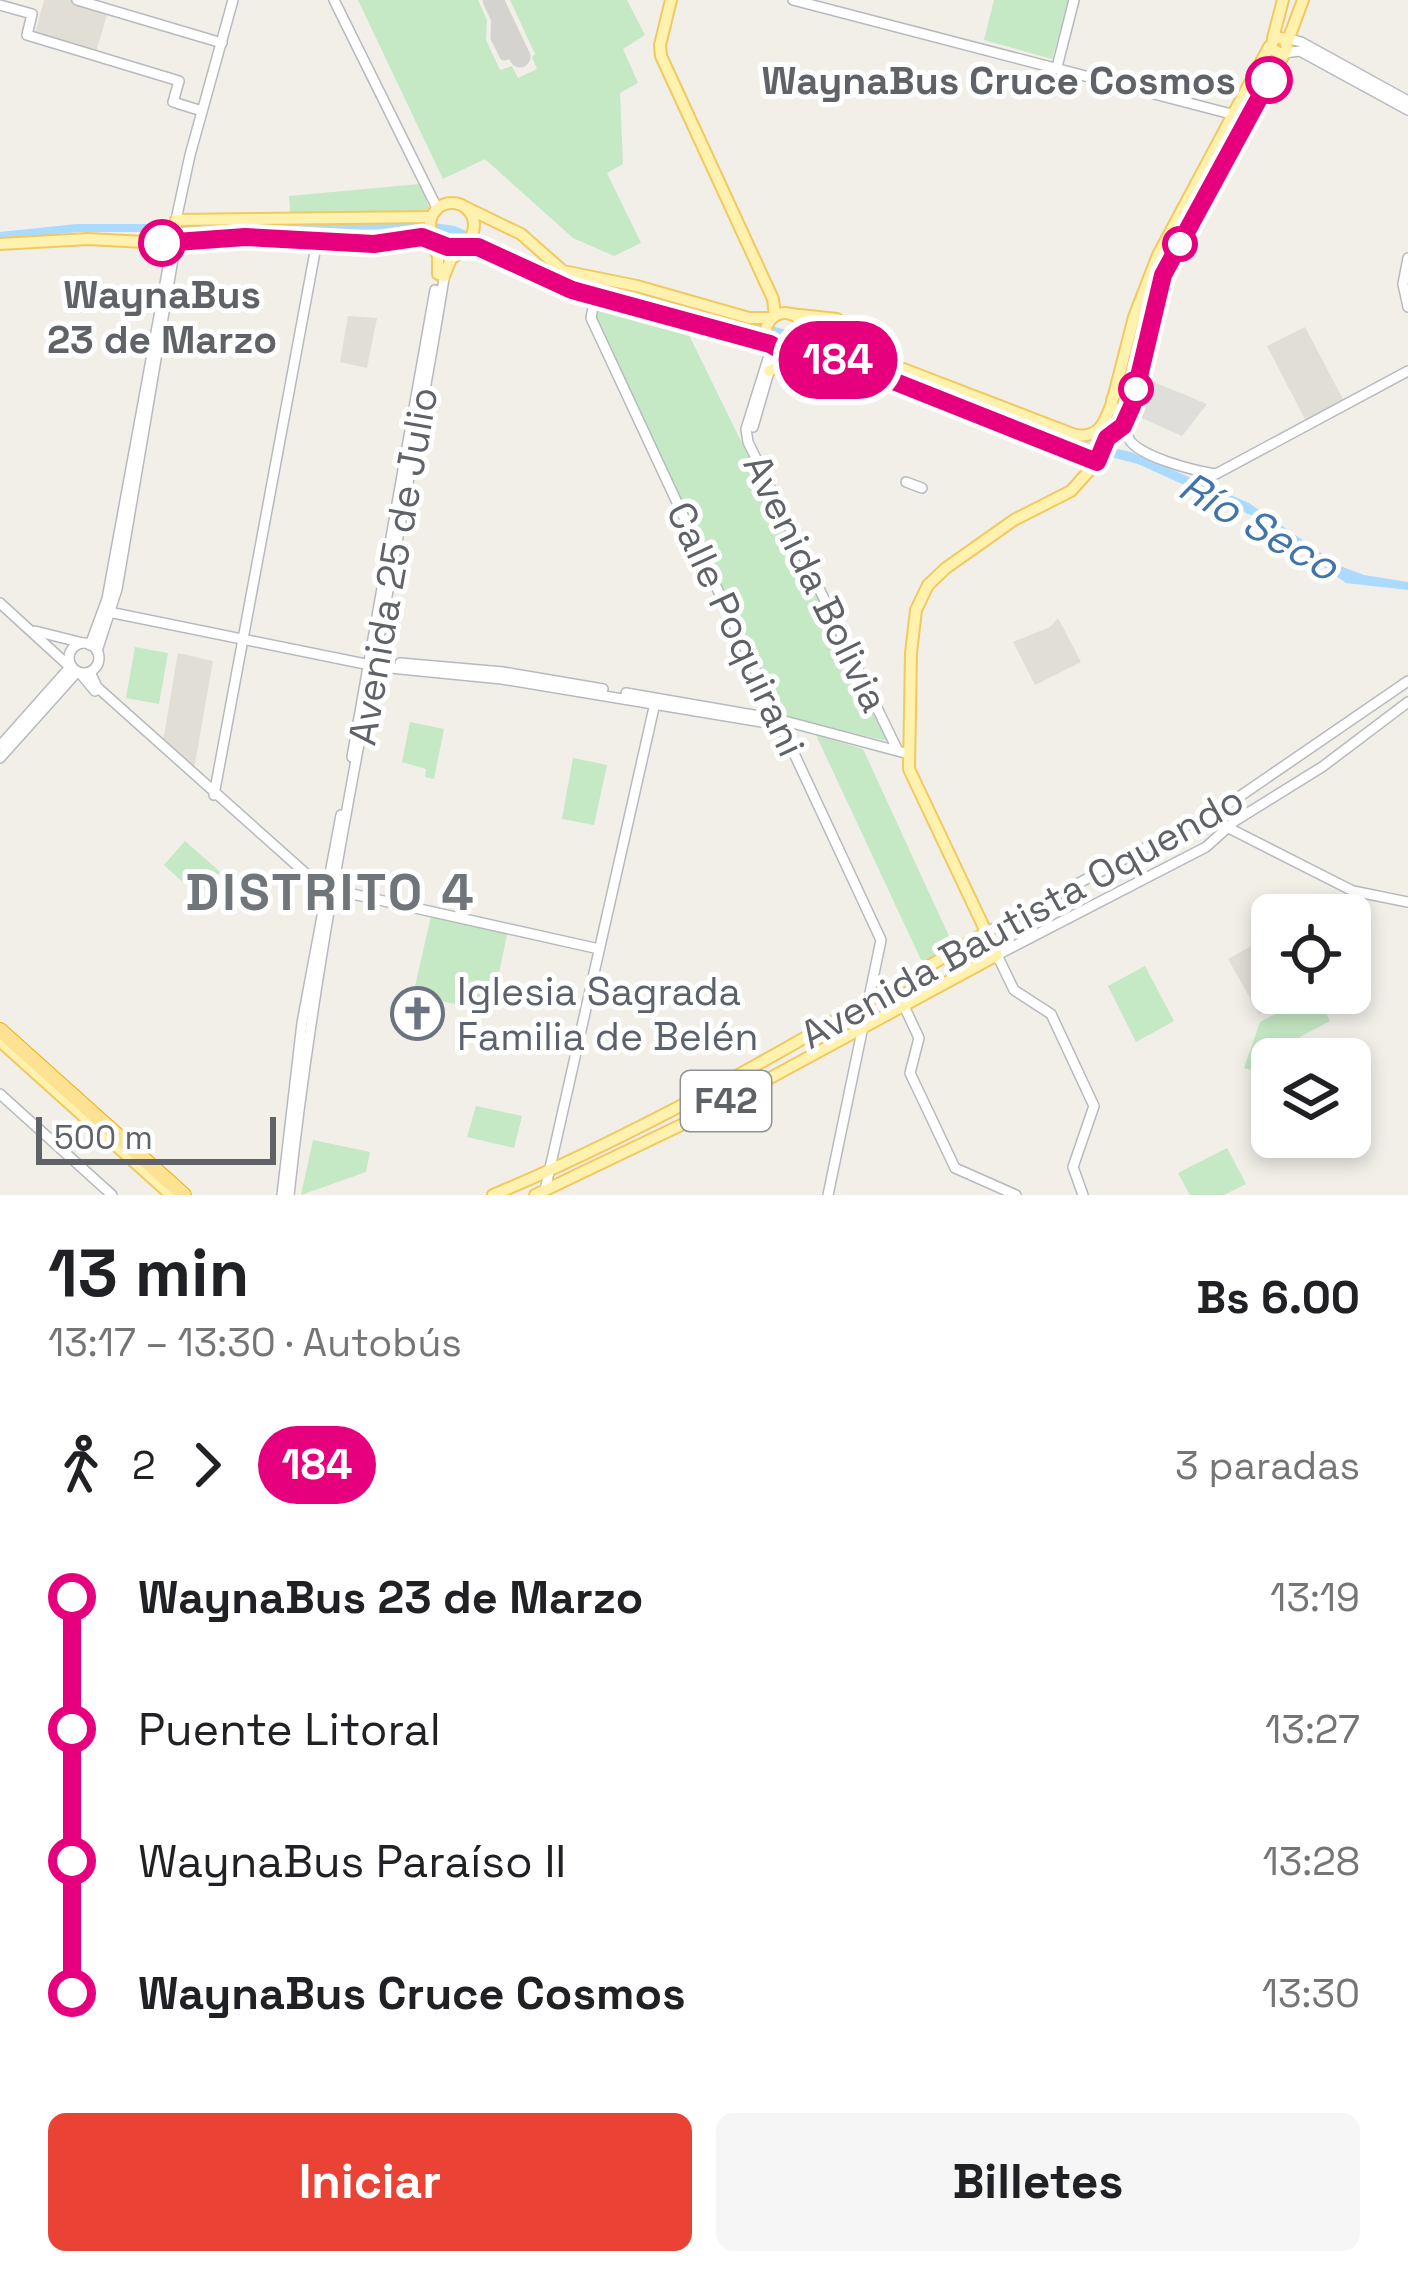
<!DOCTYPE html>
<html lang="es">
<meta charset="utf-8">
<style>
body{margin:0;font-family:"Space Grotesk",sans-serif;background:#f6f6f6;color:#202124;height:100vh;display:flex;flex-direction:column;font-size:45px;white-space:nowrap}
*{box-sizing:border-box;margin:0}
p{font-size:39px;color:#757577}
.icon{flex:none;width:66px;height:66px;fill:none;stroke:currentColor;stroke-width:2;stroke-linecap:round;stroke-linejoin:round}
.map{position:relative;height:1195px;overflow:hidden}
.details{display:flex;flex-direction:column;background:#fff;flex:1}
.details>*{flex:none}
.badge{padding:0 24px;border-radius:39px;font-size:42px;line-height:78px}
.controls{position:absolute;left:1251px;top:894px;display:grid;gap:24px}
.controls a{display:grid;place-items:center;width:120px;height:120px;border-radius:18px;background:#fff;box-shadow:0 6px 18px #0003;font-size:60px}
.scale{position:absolute;left:36px;bottom:30px;width:240px;box-sizing:border-box;padding-left:12px;border:6px solid #5f6368;border-top:0;font-size:33px;line-height:42px;white-space:nowrap;color:#5f6368;-webkit-text-stroke:9px #fff;paint-order:stroke}
.map>.badge{position:absolute;translate:-50% -50%;box-shadow:0 0 0 6px #fff}
.legs{display:flex;align-items:center;gap:18px;height:132px;padding:0 48px;font-size:39px}
.legs p{margin-inline-start:auto}
.overview{display:flex;align-items:center;justify-content:space-between;height:204px;padding:0 48px}
h1{font-size:66px;font-weight:700;line-height:90px}
.button{display:flex;gap:24px;margin-top:auto;padding:24px 48px}
.button a{flex:1;height:138px;border-radius:18px;background:#ea4335;color:#fff;font-size:48px;font-weight:700;line-height:138px;text-align:center}
.button a+a{background:#f6f6f6;color:#202124}
ul{padding:0 48px;list-style:none}
li{display:flex;align-items:center;gap:42px;height:132px;font-size:45px}
li i{display:grid;place-items:center;width:18px;height:100%;margin:0 15px;background:currentColor}
li i::after{content:'';width:30px;height:30px;margin:-15px;border:9px solid;border-radius:50%;background:#fff}
li p{margin-inline-start:auto}
li:first-child i{background:linear-gradient(#0000 50%,currentColor 0)}
li:last-child i{background:linear-gradient(currentColor 50%,#0000 0)}
.map>svg:first-child{display:block}
.industrial{fill:#e0deda}
.education{fill:#e1ded6}
.green{fill:#c5e8c5}
.water{fill:#aadaff}
.lines{fill:none;stroke-linecap:round;stroke-linejoin:round}
.river{stroke:#aadaff;stroke-width:8}
.taxiway{stroke:#d4d3d0;stroke-width:9}
.runway{stroke:#d4d3d0;stroke-width:21}
.secondary-casing{stroke:#b6babf;stroke-width:12}
.primary-casing{stroke:#f2c960;stroke-width:14}
.highway-casing{stroke:#f9ab00;stroke-width:16}
.secondary{stroke:#fff;stroke-width:9}
.primary{stroke:#fff2af;stroke-width:10}
.highway{stroke:#fde293;stroke-width:14}
.line-1-casing{stroke:#fff;stroke-width:27}
.line-1{stroke:#e6007e;stroke-width:18}
.stop-1-dot{fill:#fff;stroke:#e6007e;stroke-width:6}
.labels{text-anchor:middle;dominant-baseline:central;stroke-width:10;stroke-linejoin:round;paint-order:stroke}
.shield{fill:#fff;stroke:#8f9295;stroke-width:3}
.shield-label{font-size:36px;font-weight:bold;fill:#5f6368}
.stop-label{font-size:39px;font-weight:bold;fill:#5f6368;stroke:#fff;text-anchor:end}
.street-label{font-size:39px;fill:#5f6368;stroke:#fff}
.worship-label{font-size:39px;fill:#5b616d;stroke:#fff;text-anchor:start}
.water-label{font-size:42px;font-style:italic;fill:#4174aa;stroke:#fff}
.district-label{font-size:51px;font-weight:bold;letter-spacing:3px;fill:#70757a;stroke:#fff}
</style>
<div class="map">
<svg width="1408" height="1195" viewBox="0 0 1408 1195">
<rect width="100%" height="100%" fill="#f1efe8"/>
<path class="industrial" d="M1144 378 1207 404 1182 436 1135 415Z"/>
<g class="education">
<path d="M44 0H70L108 11 96 52 35 34Z"/>
<path d="M348 316 377 318 367 368 340 362Z"/>
<path d="M1305 327 1345 403 1307 423 1267 346Z"/>
<path d="M1058 618 1081 662 1035 685 1013 642 1050 627Z"/>
<path d="M178 653 213 661 194 769 163 741Z"/>
<path d="M1269 936 1272 993H1300L1259 1014 1228 959Z"/>
</g>
<g class="green">
<path d="M358 0H478L487 20 486 40 500 70 512 66 518 78 537 69 532 57 535 54 510 0H627L645 35 623 49 638 83 620 93 623 164 607 173 641 243 614 256 573 238 485 159 443 179Z"/>
<path d="M994 0H1069L1052 59 984 40Z"/>
<path d="M420 184 429 208 422 214 291 218 289 196Z"/>
<path d="M598 301 684 325 888 741 792 719 775 708 595 318Z"/>
<path d="M135 647 168 653 159 704 126 698Z"/>
<path d="M410 722 444 729 434 779 425 777 426 769 402 762Z"/>
<path d="M816 735 863 749 954 947 923 964Z"/>
<path d="M573 758 607 765 594 825 562 819Z"/>
<path d="M185 841 220 872 198 896 164 865Z"/>
<path d="M432 912 508 930 491 1012 413 995Z"/>
<path d="M1145 966 1174 1021 1136 1042 1108 986Z"/>
<path d="M1316 993 1330 1021 1300 1037 1310 1059H1272V1076L1244 1068 1260 1022Z"/>
<path d="M476 1106 522 1116 514 1148 467 1137Z"/>
<path d="M313 1140 370 1152 366 1172 301 1195Z"/>
<path d="M1227 1148 1246 1184 1224 1195H1190L1178 1173Z"/>
</g>
<path class="water" d="M434 223 455 226 563 276 808 335 983 407 1077 440 1131 452 1249 503 1340 566 1364 575 1408 582V590L1346 583 1253 516 1138 464 1076 448 806 343 551 278 455 234 424 229 178 231V226Z"/>
<g class="lines">
<path class="river" d="M0 236 77 228H178"/>
<path class="taxiway" d="M496 6 495 38 504 56 518 52"/>
<path class="runway" d="M493 0 520 57"/>
<defs>
<g id="secondary">
<path d="M77 0 222 43"/>
<path d="M334 0 437 208"/>
<path d="M793 0 1235 115"/>
<path d="M0 5 32 14 27 35 179 81 173 102 202 111"/>
<path d="M1286 38 1301 42 1408 101"/>
<path d="M1283 53 1300 51 1408 110"/>
<path d="M1057 67 1074 0"/>
<path d="M176 220 190 155 233 0"/>
<path d="M1408 258 1403 284 1408 307"/>
<path d="M595 297 591 318 881 940 828 1195"/>
<path d="M772 346 746 429 748 442 897 749"/>
<path d="M1129 416C1129 423 1127 429 1128 436 1131 455 1198 472 1216 474L1408 371"/>
<path d="M753 427 770 368 786 351"/>
<path d="M906 482 922 488"/>
<path d="M0 603 70 667"/>
<path d="M104 611 380 667 502 679 774 724 777 719"/>
<path d="M35 631 83 643"/>
<circle cx="84" cy="658" r="15"/>
<path d="M90 645 107 599 171 251 176 245"/>
<path d="M97 651 117 589 176 241"/>
<path d="M400 663 503 672 603 689"/>
<path d="M90 672 97 687 321 887 599 949"/>
<path d="M80 673 95 691"/>
<path d="M626 693 777 719 909 754"/>
<path d="M0 746 71 666"/>
<path d="M352 757 435 290"/>
<path d="M0 758 77 672"/>
<path d="M214 795 317 241"/>
<path d="M1205 816 1353 891 1408 902"/>
<path d="M985 933 1233 801 1408 681"/>
<path d="M904 1006 919 1038 910 1073 955 1168 1016 1195"/>
<path d="M0 1094 112 1195"/>
<path d="M545 1190 655 703"/>
<path d="M282 1195 302 1023 341 815"/>
<path d="M289 1195C322 885 396 580 445 272"/>
<path d="M1083 1195 1073 1167 1094 1106 1051 1014 1014 990 997 955 1206 847 1235 821 1322 767 1408 702"/>
</g>
<g id="primary">
<path d="M671 0 660 45 661 56 773 299 775 316"/>
<path d="M1273 38 1283 0"/>
<path d="M1287 43 1303 0"/>
<circle cx="452" cy="225" r="22"/>
<path d="M465 207 521 234 563 271 637 286 749 318H772"/>
<path d="M176 241V220L431 217"/>
<path d="M431 243 438 256V274"/>
<path d="M0 244 88 239 163 243 245 237 375 244 419 237 435 240"/>
<path d="M463 245 478 247 571 290 770 344"/>
<path d="M444 276 451 259 465 249"/>
<circle cx="785" cy="332" r="19"/>
<path d="M790 314 837 319 898 367 1075 435C1099 439 1105 422 1112 403"/>
<path d="M799 344 1097 462"/>
<path d="M769 371 813 350"/>
<circle cx="1123" cy="402" r="11"/>
<path d="M1114 395 1134 317 1158 255 1269 47"/>
<path d="M1133 400 1163 275 1287 49 1285 39 1275 37 1270 48 1281 54"/>
<path d="M0 1041 171 1195"/>
<path d="M493 1195C664 1123 825 1027 985 933"/>
<path d="M535 1195 700 1116 997 955 909 769 911 653 916 610 928 585 946 568 1014 520 1071 491 1097 462 1107 438 1122 426 1131 409"/>
</g>
<path id="highway" d="M0 1030 184 1195"/>
</defs>
<use href="#secondary" class="secondary-casing"/>
<use href="#primary" class="primary-casing"/>
<use href="#highway" class="highway-casing"/>
<use href="#secondary" class="secondary"/>
<use href="#primary" class="primary"/>
<use href="#highway" class="highway"/>
</g>
<g class="lines">
<defs>
<path id="line-1" d="M162 243 245 237 374 244 422 237 448 247H478L572 290 770 344 780 350 805 346 1097 462 1107 438 1123 426 1132 406 1163 275 1269 80"/>
</defs>
<use href="#line-1" class="line-1-casing"/>
<use href="#line-1" class="line-1"/>
</g>
<defs>
<symbol id="church-ring" viewBox="-11 -11 22 22"><circle r="9.5" fill="#fff" stroke="#6b7280" stroke-width="1.5"/><path d="M-1.2-6h2.4v3.5h3.3v2.4h-3.3V6h-2.4V-.1h-3.3v-2.4h3.3Z" fill="#6b7280"/></symbol>
</defs>
<g fill-rule="evenodd">
<use href="#church-ring" x="388" y="984" width="59" height="59"/>
</g>
<g class="stop-1-dot">
<circle cx="1269" cy="80" r="21"/>
<circle cx="162" cy="243" r="21"/>
<circle cx="1180" cy="244" r="15"/>
<circle cx="1136" cy="389" r="15"/>
</g>
<g class="labels">
<rect class="shield" x="681" y="1071" width="90" height="60" rx="9"/>
<g class="shield-label">
<text x="726" y="1101">F42</text>
</g>
<g class="stop-label">
<text x="1236" y="80">WaynaBus Cruce Cosmos</text>
<text x="162" y="294" text-anchor="middle">WaynaBus<tspan x="162" dy="45">23 de Marzo</tspan></text>
</g>
<g class="street-label">
<text transform="translate(393 566) rotate(-80)">Avenida 25 de Julio</text>
<text transform="translate(816 583) rotate(64)">Avenida Bolivia</text>
<text transform="translate(736 629) rotate(65)">Calle Poquirani</text>
<text transform="translate(1022 917) rotate(-29)">Avenida Bautista Oquendo</text>
</g>
<g class="worship-label">
<text x="457" y="991">Iglesia Sagrada<tspan x="457" dy="45">Familia de Belén</tspan></text>
</g>
<g class="water-label">
<text transform="translate(1259 526) rotate(30)">Río Seco</text>
</g>
<g class="district-label">
<text x="331" y="892">DISTRITO 4</text>
</g>
</g>
</svg>
<div class="controls">
<a><svg class="icon" aria-label="locate" viewBox="0 0 24 24"><circle cx="12" cy="12" r="6"/><path d="M12 2v4M12 18v4M2 12h4M18 12h4"/></svg></a>
<a><svg class="icon" aria-label="layers" viewBox="0 0 24 24"><path d="M12 4l9 5-9 5-9-5zM3 14l9 5 9-5"/></svg></a>
</div>
<div class="scale">500 m</div>
<b class="badge" style="left:838px;top:360px;background:#e6007e;color:#fff">184</b>
</div>
<section class="details">
<div class="overview"><div><h1>13 min</h1><p>13:17 – 13:30 · Autobús</p></div><b>Bs 6.00</b></div>
<div class="legs"><svg class="icon" aria-label="walk" viewBox="0 0 24 24"><circle cx="13" cy="4" r="2"/><path d="M13 8l-2 6 4 7M11 14l-3 7M7 12l3-4h3l4 4"/></svg>2<svg class="icon" aria-label="forward" viewBox="0 0 24 24"><path d="M9 5l7 7-7 7"/></svg><b class="badge" style="background:#e6007e;color:#fff">184</b><p>3 paradas</p></div>
<ul>
<li><i style="color:#e6007e"></i><b>WaynaBus 23 de Marzo</b><p>13:19</p></li>
<li><i style="color:#e6007e"></i><span>Puente Litoral</span><p>13:27</p></li>
<li><i style="color:#e6007e"></i><span>WaynaBus Paraíso II</span><p>13:28</p></li>
<li><i style="color:#e6007e"></i><b>WaynaBus Cruce Cosmos</b><p>13:30</p></li>
</ul>
<div class="button"><a>Iniciar</a><a>Billetes</a></div>
</section>
